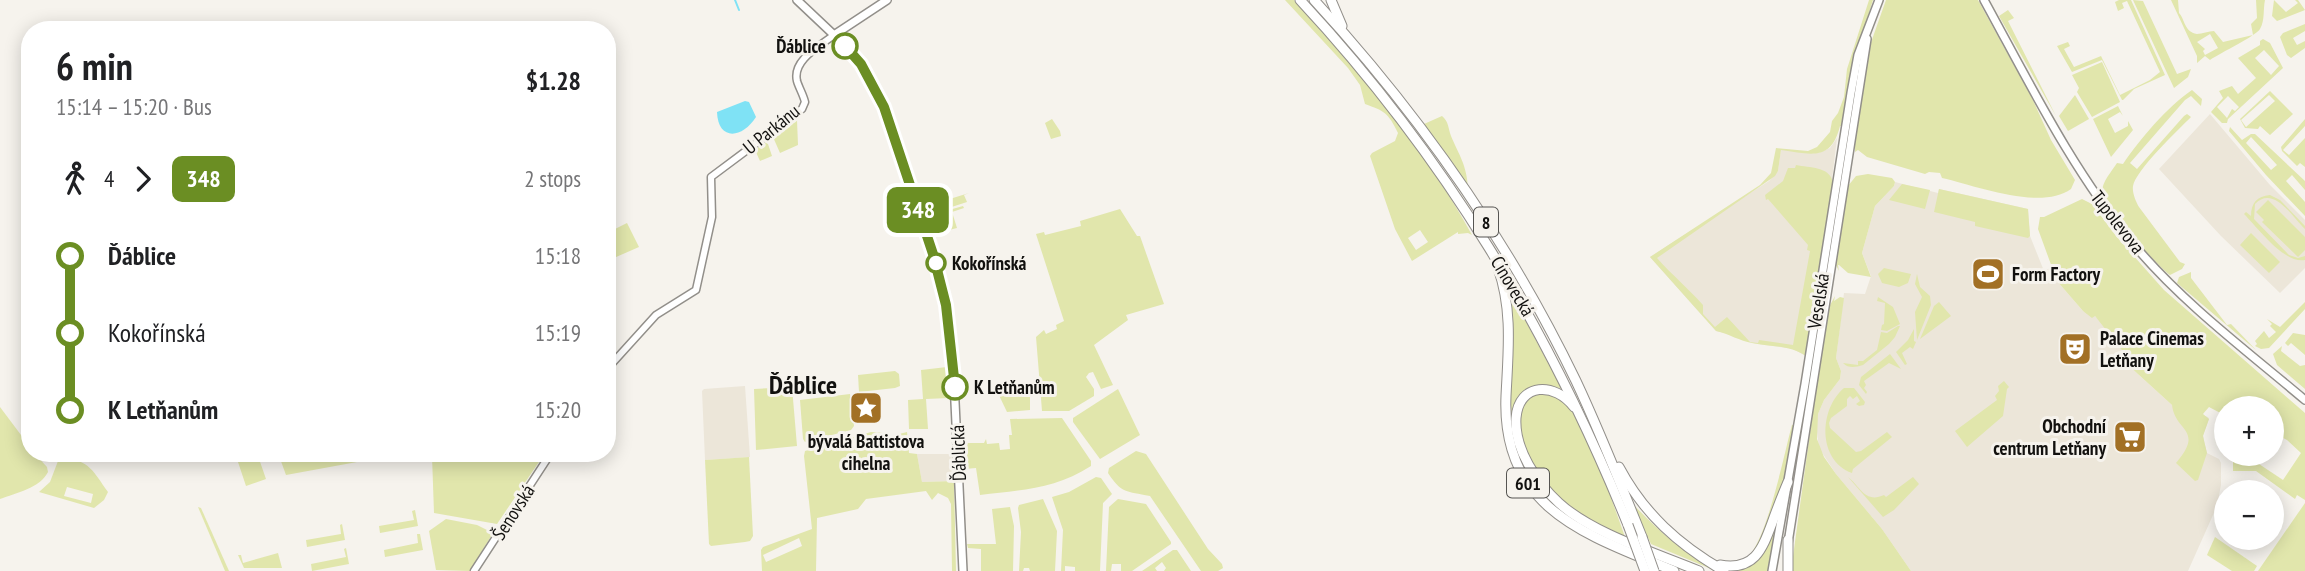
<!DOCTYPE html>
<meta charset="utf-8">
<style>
body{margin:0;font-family:"PT Sans Narrow",sans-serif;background:#f6f6f6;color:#202124;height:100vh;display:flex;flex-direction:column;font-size:26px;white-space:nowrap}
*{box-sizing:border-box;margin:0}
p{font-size:23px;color:#757577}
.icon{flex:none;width:38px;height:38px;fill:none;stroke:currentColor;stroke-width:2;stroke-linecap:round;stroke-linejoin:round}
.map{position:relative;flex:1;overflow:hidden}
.panel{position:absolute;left:21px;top:21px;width:595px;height:441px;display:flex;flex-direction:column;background:#fff;border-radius:28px;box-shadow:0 4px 18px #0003}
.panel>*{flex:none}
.badge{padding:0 14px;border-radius:10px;font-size:24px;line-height:46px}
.buttons{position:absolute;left:2214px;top:396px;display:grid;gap:14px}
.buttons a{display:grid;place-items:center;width:70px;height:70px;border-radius:50%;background:#fff;box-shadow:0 4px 18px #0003;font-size:35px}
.map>.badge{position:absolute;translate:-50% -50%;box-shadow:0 0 0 4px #fff}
.legs{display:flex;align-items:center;gap:10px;height:77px;padding:0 35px;font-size:23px}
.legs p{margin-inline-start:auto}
.headline{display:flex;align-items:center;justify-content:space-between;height:119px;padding:0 35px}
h1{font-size:38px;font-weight:800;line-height:52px}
ul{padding:0 35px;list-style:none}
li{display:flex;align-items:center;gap:24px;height:77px;font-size:26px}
li i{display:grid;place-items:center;width:10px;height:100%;margin:0 9px;background:currentColor}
li i::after{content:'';width:18px;height:18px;margin:-9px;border:5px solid;border-radius:50%;background:#fff}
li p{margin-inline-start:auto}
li:first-child i{background:linear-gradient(#0000 50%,currentColor 0)}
li:last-child i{background:linear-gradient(currentColor 50%,#0000 0)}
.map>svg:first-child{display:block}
.built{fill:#ece6d9}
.green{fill:#e1e6ac;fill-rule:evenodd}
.water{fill:#7fe2f5}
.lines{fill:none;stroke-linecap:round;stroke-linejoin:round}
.stream{stroke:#7fe2f5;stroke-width:2}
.tertiary-casing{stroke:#928f8a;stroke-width:9}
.secondary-casing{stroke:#928f8a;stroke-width:10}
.trunk-casing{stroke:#928f8a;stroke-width:11}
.tertiary{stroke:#fff;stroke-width:6}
.secondary{stroke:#fff;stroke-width:7}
.trunk{stroke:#fff;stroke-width:9}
.trunk-bridge-casing{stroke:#928f8a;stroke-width:11;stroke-linecap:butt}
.trunk-bridge{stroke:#fff;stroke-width:9}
.line-1-casing{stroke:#fff;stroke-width:16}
.line-1{stroke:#6b8e23;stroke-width:10}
.stop-1-dot{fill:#fff;stroke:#6b8e23;stroke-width:3.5}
.labels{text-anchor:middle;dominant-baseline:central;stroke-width:6;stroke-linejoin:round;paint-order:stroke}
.shield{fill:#f6f3ed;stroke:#565552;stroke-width:2}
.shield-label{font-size:18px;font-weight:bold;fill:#12110f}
.stop-label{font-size:19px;font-weight:bold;fill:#12110f;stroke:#f6f3ed;text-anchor:start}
.street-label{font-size:19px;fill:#12110f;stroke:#f6f3ed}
.poi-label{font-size:19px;font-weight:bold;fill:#12110f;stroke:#f6f3ed;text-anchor:start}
.district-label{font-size:26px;font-weight:bold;fill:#12110f;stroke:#f6f3ed}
</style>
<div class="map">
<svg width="2305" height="571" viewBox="0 0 2305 571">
<rect width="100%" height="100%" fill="#f6f3ed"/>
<g class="built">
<path d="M2210 114 2270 185 2305 220V268L2280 293 2221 236 2159 169Z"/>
<path d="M1837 138 1823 253 1806 356 1793 349 1752 343 1729 334 1716 331 1650 257 1769 181 1778 171 1781 149 1818 153 1830 148Z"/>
<path d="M1895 182 1938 193 1939 189 2028 209 2030 236 2044 271 2052 267 2057 281 2083 311 2095 316 2107 329 2125 354 2117 361 2120 366 2128 365 2173 406 2208 417 2209 419 2203 435 2204 442 2207 453 2219 459 2221 463V485L2217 506 2188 571H1911L1882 529 1836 474 1819 448 1816 425 1818 414 1824 400 1840 379 1841 371 1836 358 1844 293 1865 294 1871 276 1862 253 1875 206 1894 186Z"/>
<path d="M745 386 750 457 705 460 702 391 704 389Z"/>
<path d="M917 454H953L954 481 922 482Z"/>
</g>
<g class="green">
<path d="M1285 0H1294L1301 8C1364 78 1427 152 1472 235L1468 233 1458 234V232L1412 261 1395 229 1370 156 1372 153 1395 141 1398 133C1388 112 1384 111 1365 104L1360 85 1348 68ZM1420 230 1428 242 1416 250 1408 238Z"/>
<path d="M1869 0H1873L1852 66 1842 126H1840C1831 162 1811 154 1781 150L1778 171 1775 176 1657 258C1672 275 1688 288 1703 305V314L1715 327 1727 317 1750 342 1758 343 1759 340 1793 345 1810 251 1807 250 1808 245 1768 199 1766 200 1765 195 1783 181 1788 168H1795L1796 165C1810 168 1829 166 1833 182L1806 356C1790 345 1771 347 1752 343 1740 341 1729 334 1716 331L1650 257 1760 185 1771 173 1776 148 1808 151 1817 147 1830 132 1832 121 1838 113 1844 97 1847 69Z"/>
<path d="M1886 0H1978L2032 98 2051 140 2075 180 2071 189C2041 211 1977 186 1942 178L1940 173 1929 172 1925 174 1867 157 1858 150 1855 152V139L1869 48Z"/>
<path d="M2119 0H2131L2165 75 2134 89 2123 100H2122L2102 60 2072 72 2057 46 2068 42 2070 46 2064 49 2074 67 2101 56 2120 95 2150 80 2160 72 2127 1 2122 3 2124 8 2118 11 2115 2Z"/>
<path d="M2133 0 2143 1 2177 74 2191 69 2188 77 2174 88Z"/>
<path d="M2171 0H2178L2179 13C2185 19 2184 32 2197 34 2202 34 2209 31 2214 31L2223 42 2253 35 2251 24 2257 18 2256 0H2265C2263 9 2265 21 2260 29 2256 36 2220 53 2210 60L2205 56 2197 63V56ZM2210 34 2218 48 2205 55 2203 51 2205 49 2197 42Z"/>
<path d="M2274 0 2286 12 2298 3 2295 0H2298L2305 10 2277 21 2272 16Z"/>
<path d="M2008 10 2014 18 2008 21 2056 116 1999 16Z"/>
<path d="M2305 24V31L2293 38 2297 45 2305 41V48L2291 58 2287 55 2280 37 2283 33Z"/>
<path d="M2263 39 2270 43 2283 68 2228 119 2227 123H2222L2211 112 2223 98 2219 91 2232 86 2238 94 2256 78 2238 58 2260 45V41ZM2264 50 2279 66 2271 75 2255 58ZM2228 96 2239 107 2235 111 2232 109 2227 118 2217 107Z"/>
<path d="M2102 62 2120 102 2092 117 2077 92 2079 88 2072 75Z"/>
<path d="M2192 90 2202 99 2201 106 2191 96 2185 100 2130 163 2137 169 2184 116 2187 114 2191 117C2177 131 2136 170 2133 186 2132 193 2136 202 2139 207L2180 262 2185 264 2182 269 2170 275C2157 266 2105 207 2102 193 2101 183 2112 171 2117 163L2123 164C2141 138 2166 108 2192 90Z"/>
<path d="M2270 91 2293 114 2270 135 2260 126 2258 129 2245 128 2240 119ZM2269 95 2275 101 2246 127 2241 120Z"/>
<path d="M2075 95 2089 119 2068 131 2059 116Z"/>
<path d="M2118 106 2123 116 2120 112 2108 119 2115 133 2128 126V121L2133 130 2111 157 2093 119Z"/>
<path d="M1442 116C1449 122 1448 128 1451 136 1459 155 1467 165 1468 189L1424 124Z"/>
<path d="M1052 119 1060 131 1061 136 1051 139 1045 123Z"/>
<path d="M2305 119V126L2283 150 2289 155 2305 138V167L2300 163 2297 166 2282 151 2281 147Z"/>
<path d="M797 120 798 145 780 153 773 137Z"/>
<path d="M2230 127 2242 140 2251 134H2255L2305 181V190L2292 175 2286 181 2305 202V216L2266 175 2229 131ZM2251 137 2277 165 2271 170 2246 143Z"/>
<path d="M765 142 768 144 772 156 760 161 755 150Z"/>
<path d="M1868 174 1892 178 1895 182 1894 186 1875 206 1862 253 1871 277 1848 273 1839 265H1838L1839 271 1836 265 1848 186 1856 176Z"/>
<path d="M1902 184 1930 190 1925 209 1889 200Z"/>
<path d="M1939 189 2028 209 2030 236 2028 238 1975 226V222L1934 212Z"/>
<path d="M969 193 964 195 967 202 927 215 924 207Z"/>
<path d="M2270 195 2280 200 2305 226V229C2292 216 2273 185 2255 204L2254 219 2289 255 2298 258 2305 256V260C2284 264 2258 228 2244 214L2246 212 2251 216C2251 203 2257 196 2270 195Z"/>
<path d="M2082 199 2092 204 2116 236 2164 290 2305 413V500L2297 495 2295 499 2256 471H2233V456H2238V459L2259 464 2283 480 2301 453 2287 440 2272 432V408H2226V416L2209 407 2203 414 2209 419 2203 436 2207 453 2198 480 2195 481 2176 463C2205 429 2175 432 2172 405L2128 365 2120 366 2117 362 2125 354 2095 316 2092 318 2083 311 2057 281 2038 229 2040 217H2044Z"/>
<path d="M2268 200 2305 237V250L2298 257 2262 222 2264 220 2256 212Z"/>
<path d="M963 206 964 208 952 212 957 228 949 230 945 218 930 222 928 216Z"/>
<path d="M1120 209 1137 236H1140L1164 304 1126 315 1128 320 1094 345 1113 385 1101 389 1093 372 1089 373 1086 377 1094 389V396L1069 411H1042L1036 337 1044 330 1046 334 1057 329 1056 325 1064 321 1036 234 1044 232 1045 235 1081 226 1080 221Z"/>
<path d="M627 223 639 247 607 261V233Z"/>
<path d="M2251 233 2280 262 2269 273 2240 245Z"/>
<path d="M1884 268 1911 274 1908 283 1899 287 1882 283 1878 274Z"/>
<path d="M2191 272V278L2227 325 2231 324 2256 350 2177 283 2179 277Z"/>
<path d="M1917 274 1920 287 1930 296 1931 305 1917 340 1915 312 1922 297 1915 284Z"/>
<path d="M1510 292 1562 389C1538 379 1514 391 1512 418H1509L1513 330Z"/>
<path d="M1835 296 1834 301 1840 297 1844 298 1836 358 1841 371 1840 379 1824 400 1818 414 1817 439 1824 457 1836 474 1882 529 1911 571H1791L1820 360 1829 307Z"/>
<path d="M1878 297 1893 307 1900 324 1887 331 1881 330 1882 325 1884 324 1885 303 1877 301Z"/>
<path d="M1939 302 1951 316 1920 339 1934 306Z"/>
<path d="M2305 302V309L2269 348 2261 349 2255 346 2257 344 2255 341 2264 331 2269 338 2276 332 2270 326 2272 324 2267 319 2280 327Z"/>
<path d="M1898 326H1900L1895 337 1889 344 1863 365C1856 367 1849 369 1843 363L1858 365V361H1863L1877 350 1881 332 1887 333Z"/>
<path d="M1914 329V341L1916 342 1913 349 1910 347 1902 353 1907 364 1905 365 1896 352 1908 340Z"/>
<path d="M2293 333 2305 335V355L2291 343 2288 346 2285 343Z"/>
<path d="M2282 346 2281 351 2300 366 2305 365V389L2277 365 2273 354Z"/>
<path d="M1890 354 1901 369 1889 363 1864 381 1866 385 1864 388 1867 392 1866 394 1859 385 1861 377Z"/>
<path d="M947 367 949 398 926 399 928 429H909L908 400 923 399 921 370Z"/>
<path d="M895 371 899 374 900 386 895 388 859 392 858 375Z"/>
<path d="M2004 381 2009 387 2007 389 2003 416 1967 447 1955 431 1997 400 1995 396 1999 391 1998 386Z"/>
<path d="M792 387 797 446 756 450 754 389Z"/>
<path d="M1030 387V410L1007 412 996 389Z"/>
<path d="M1844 388H1854L1865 402 1864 405 1859 406 1856 404 1860 401 1857 396 1853 399 1850 396 1847 399V406L1831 418 1829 423 1830 428 1856 452 1861 451 1887 432 1892 437 1853 469 1852 473C1817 460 1819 409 1844 388Z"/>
<path d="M1118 389 1140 435 1100 459 1073 422V418Z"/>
<path d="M1556 393 1571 407 1603 475 1625 537C1606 528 1584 520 1567 507 1544 487 1509 439 1522 407 1524 402 1529 398 1532 394Z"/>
<path d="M850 394 854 426 851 430 805 442 803 439 800 400Z"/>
<path d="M0 407 30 447V453H34L47 467 48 472C40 488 16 493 0 499Z"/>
<path d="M1062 418 1091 461V466C1055 489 1022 490 980 495L976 468 965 469 964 443H984L986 439 987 444 999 443 1000 450 1010 449 1009 435H1012L1010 419Z"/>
<path d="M1792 425H1794C1789 456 1774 546 1746 561 1737 566 1729 563 1719 561 1728 562 1739 563 1746 558 1766 546 1785 450 1792 425Z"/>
<path d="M871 432 885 433 887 437 907 432 909 453 917 454 922 482 954 481 956 571H952L951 504 948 498 938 493 932 500 926 491 866 499 858 509 817 518 816 571H762L761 550 763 547 812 529 804 456 805 451ZM799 538 802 546 766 562 763 555Z"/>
<path d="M1136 451 1146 454 1208 549 1222 564 1223 568 1218 571H1201L1150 496C1126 491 1122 494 1108 473L1109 468Z"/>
<path d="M235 453H257L266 479 246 486Z"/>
<path d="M278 453H354L357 462 286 475Z"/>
<path d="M444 453H545L497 524 434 513 432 456Z"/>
<path d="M63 457C90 461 93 471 108 492L104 500 94 508 39 492 50 482 58 461ZM67 487 93 494 91 503 64 496Z"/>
<path d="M749 457 753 536 750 541 745 542 711 546 709 544 705 460Z"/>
<path d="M1096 477 1101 478 1112 494 1103 503 1100 571H1075V567L1065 566V571H1061L1063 530 1052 497 1069 492Z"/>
<path d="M1848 477C1860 486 1865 504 1884 495L1886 497 1913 477 1919 484 1894 510 1883 517Z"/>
<path d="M1043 499 1057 531 1055 571H1030L1029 568H1024L1023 571H1019L1021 532 1018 508 1019 505Z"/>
<path d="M1118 499 1146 504 1171 542V544L1132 571H1121V564H1112L1111 571H1106L1109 507Z"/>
<path d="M1632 503C1658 531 1683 552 1716 571L1651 544Z"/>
<path d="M2305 503V571H2258Z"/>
<path d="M198 507 201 508 229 571H225Z"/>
<path d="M1010 507 1014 526 1013 571H981V549L968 548 967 544H996L992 509Z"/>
<path d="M415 510 418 526 380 533 379 526 414 520 412 511Z"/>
<path d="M1780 513 1768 571H1730C1763 571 1770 539 1780 513Z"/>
<path d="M446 519 477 525 493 533 470 571 436 570 429 531Z"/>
<path d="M342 524 345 540 307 547 306 540 341 534 340 525Z"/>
<path d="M417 534H420L423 550 385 557 384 550 418 543Z"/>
<path d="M2215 537 2257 566 2254 571H2232L2207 555Z"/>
<path d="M346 548 349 564 312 571 311 564 346 557 344 549Z"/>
<path d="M1173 550H1177L1191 571H1164L1166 568 1162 562 1155 568 1157 571H1142Z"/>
<path d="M278 553 282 568H244L238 555H241L243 563Z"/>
</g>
<path class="water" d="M745 101 749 102 756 117C742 139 718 141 717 112Z"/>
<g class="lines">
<path class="stream" d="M735 0 739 10"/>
<defs>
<g id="tertiary">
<path d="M607 369 656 315 696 290 712 217 711 177 802 109 805 102C803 94 799 88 797 81 792 60 820 46 834 35"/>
<path d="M474 571 551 453"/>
</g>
<g id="secondary">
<path d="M797 0 852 52 875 87 891 125 935 260 946 305 953 360 963 571"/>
<path d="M1984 0C2030 84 2073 172 2135 246 2184 304 2247 351 2305 400"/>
<path d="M834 35 887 0"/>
<path d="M1788 543 1867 39"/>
<path d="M1772 571 1805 384 1851 93 1858 55 1879 0"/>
</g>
<g id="trunk">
<path d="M1300 0C1446 157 1548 328 1628 525"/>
<path d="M1314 0C1418 113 1509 242 1576 381 1600 432 1621 485 1642 537"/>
<path d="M1331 0 1342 26"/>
<path d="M1498 268C1513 310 1508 353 1506 396 1501 510 1588 535 1674 571"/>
<path d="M1574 407C1555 382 1519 382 1516 418 1514 449 1537 483 1559 503 1593 534 1656 553 1699 571"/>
<path d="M1619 467C1644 514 1679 545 1724 571"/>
<path d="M1788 540V571"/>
<path d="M1720 565C1754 571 1762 550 1772 523 1777 509 1782 496 1788 482"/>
</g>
</defs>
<use href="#tertiary" class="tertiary-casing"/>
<use href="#secondary" class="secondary-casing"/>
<use href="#trunk" class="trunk-casing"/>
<use href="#tertiary" class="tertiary"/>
<use href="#secondary" class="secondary"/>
<use href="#trunk" class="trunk"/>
<defs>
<g id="trunk-bridge">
<path d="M1628 525 1645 571"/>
<path d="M1642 537 1654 571"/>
</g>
</defs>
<use href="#trunk-bridge" class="trunk-bridge-casing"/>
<use href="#trunk-bridge" class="trunk-bridge"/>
</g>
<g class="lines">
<defs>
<path id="line-1" d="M845 46 861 64 884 107 933 254 946 305 955 387"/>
</defs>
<use href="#line-1" class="line-1-casing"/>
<use href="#line-1" class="line-1"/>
</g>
<defs>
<symbol id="stadium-square" viewBox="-11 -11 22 22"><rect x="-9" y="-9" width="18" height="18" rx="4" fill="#a27025" stroke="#f6f3ed"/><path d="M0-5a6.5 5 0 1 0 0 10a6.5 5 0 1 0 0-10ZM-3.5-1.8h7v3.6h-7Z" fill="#fff"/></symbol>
<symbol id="theatre-square" viewBox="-11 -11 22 22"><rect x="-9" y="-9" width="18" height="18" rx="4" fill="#a27025" stroke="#f6f3ed"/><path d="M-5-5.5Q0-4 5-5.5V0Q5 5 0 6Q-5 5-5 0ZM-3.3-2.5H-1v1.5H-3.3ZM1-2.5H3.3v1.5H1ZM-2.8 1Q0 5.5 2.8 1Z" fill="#fff"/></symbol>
<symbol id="sight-square" viewBox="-11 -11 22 22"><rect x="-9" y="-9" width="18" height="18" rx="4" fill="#a27025" stroke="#f6f3ed"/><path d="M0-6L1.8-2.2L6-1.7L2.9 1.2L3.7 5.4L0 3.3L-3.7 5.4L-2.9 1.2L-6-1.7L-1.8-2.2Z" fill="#fff"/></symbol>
<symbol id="supermarket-square" viewBox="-11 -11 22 22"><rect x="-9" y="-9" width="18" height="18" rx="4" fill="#a27025" stroke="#f6f3ed"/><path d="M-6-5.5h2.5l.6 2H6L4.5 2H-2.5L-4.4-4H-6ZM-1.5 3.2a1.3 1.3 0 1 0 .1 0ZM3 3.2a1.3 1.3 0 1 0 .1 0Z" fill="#fff"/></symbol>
</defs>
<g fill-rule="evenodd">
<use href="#stadium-square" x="1969" y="255" width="38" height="38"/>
<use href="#theatre-square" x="2056" y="330" width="38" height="38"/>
<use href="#sight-square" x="847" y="389" width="38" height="38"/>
<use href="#supermarket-square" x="2111" y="418" width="38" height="38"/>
</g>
<g class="stop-1-dot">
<circle cx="845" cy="46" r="12"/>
<circle cx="936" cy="263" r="9"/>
<circle cx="955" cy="387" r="12"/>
</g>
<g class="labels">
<g class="shield">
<rect x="1474" y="207.5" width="24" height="29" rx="5"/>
<rect x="1507" y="468.5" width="42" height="29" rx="5"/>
</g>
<g class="shield-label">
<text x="1486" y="222">8</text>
<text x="1528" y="483">601</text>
</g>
<g class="stop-label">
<text x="826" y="46" text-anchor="end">Ďáblice</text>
<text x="952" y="263">Kokořínská</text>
<text x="974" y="387">K Letňanům</text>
</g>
<g class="street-label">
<text transform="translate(771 129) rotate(-39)">U Parkánu</text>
<text transform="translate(2118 222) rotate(52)">Tupolevova</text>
<text transform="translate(1513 286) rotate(59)">Cínovecká</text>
<text transform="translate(1818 301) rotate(-81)">Veselská</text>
<text transform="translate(958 453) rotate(-92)">Ďáblická</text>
<text transform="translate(513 512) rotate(-57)">Šenovská</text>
</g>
<g class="poi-label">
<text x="2012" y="274">Form Factory</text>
<text x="2100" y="338">Palace Cinemas<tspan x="2100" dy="22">Letňany</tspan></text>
<text x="2106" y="426" text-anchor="end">Obchodní<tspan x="2106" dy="22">centrum Letňany</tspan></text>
<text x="866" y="441" text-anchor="middle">bývalá Battistova<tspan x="866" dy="22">cihelna</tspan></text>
</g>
<g class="district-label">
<text x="803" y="384">Ďáblice</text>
</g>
</g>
</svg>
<div class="buttons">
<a>+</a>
<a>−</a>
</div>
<b class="badge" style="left:918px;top:210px;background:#6b8e23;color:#fff">348</b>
<section class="panel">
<div class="headline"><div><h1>6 min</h1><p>15:14 – 15:20 · Bus</p></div><b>$1.28</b></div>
<div class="legs"><svg class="icon" aria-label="walk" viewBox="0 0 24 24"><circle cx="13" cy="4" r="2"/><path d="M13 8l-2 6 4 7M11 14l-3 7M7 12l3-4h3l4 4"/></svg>4<svg class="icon" aria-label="forward" viewBox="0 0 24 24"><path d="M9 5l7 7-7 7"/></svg><b class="badge" style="background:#6b8e23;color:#fff">348</b><p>2 stops</p></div>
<ul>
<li><i style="color:#6b8e23"></i><b>Ďáblice</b><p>15:18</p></li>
<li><i style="color:#6b8e23"></i><span>Kokořínská</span><p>15:19</p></li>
<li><i style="color:#6b8e23"></i><b>K Letňanům</b><p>15:20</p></li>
</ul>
</section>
</div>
